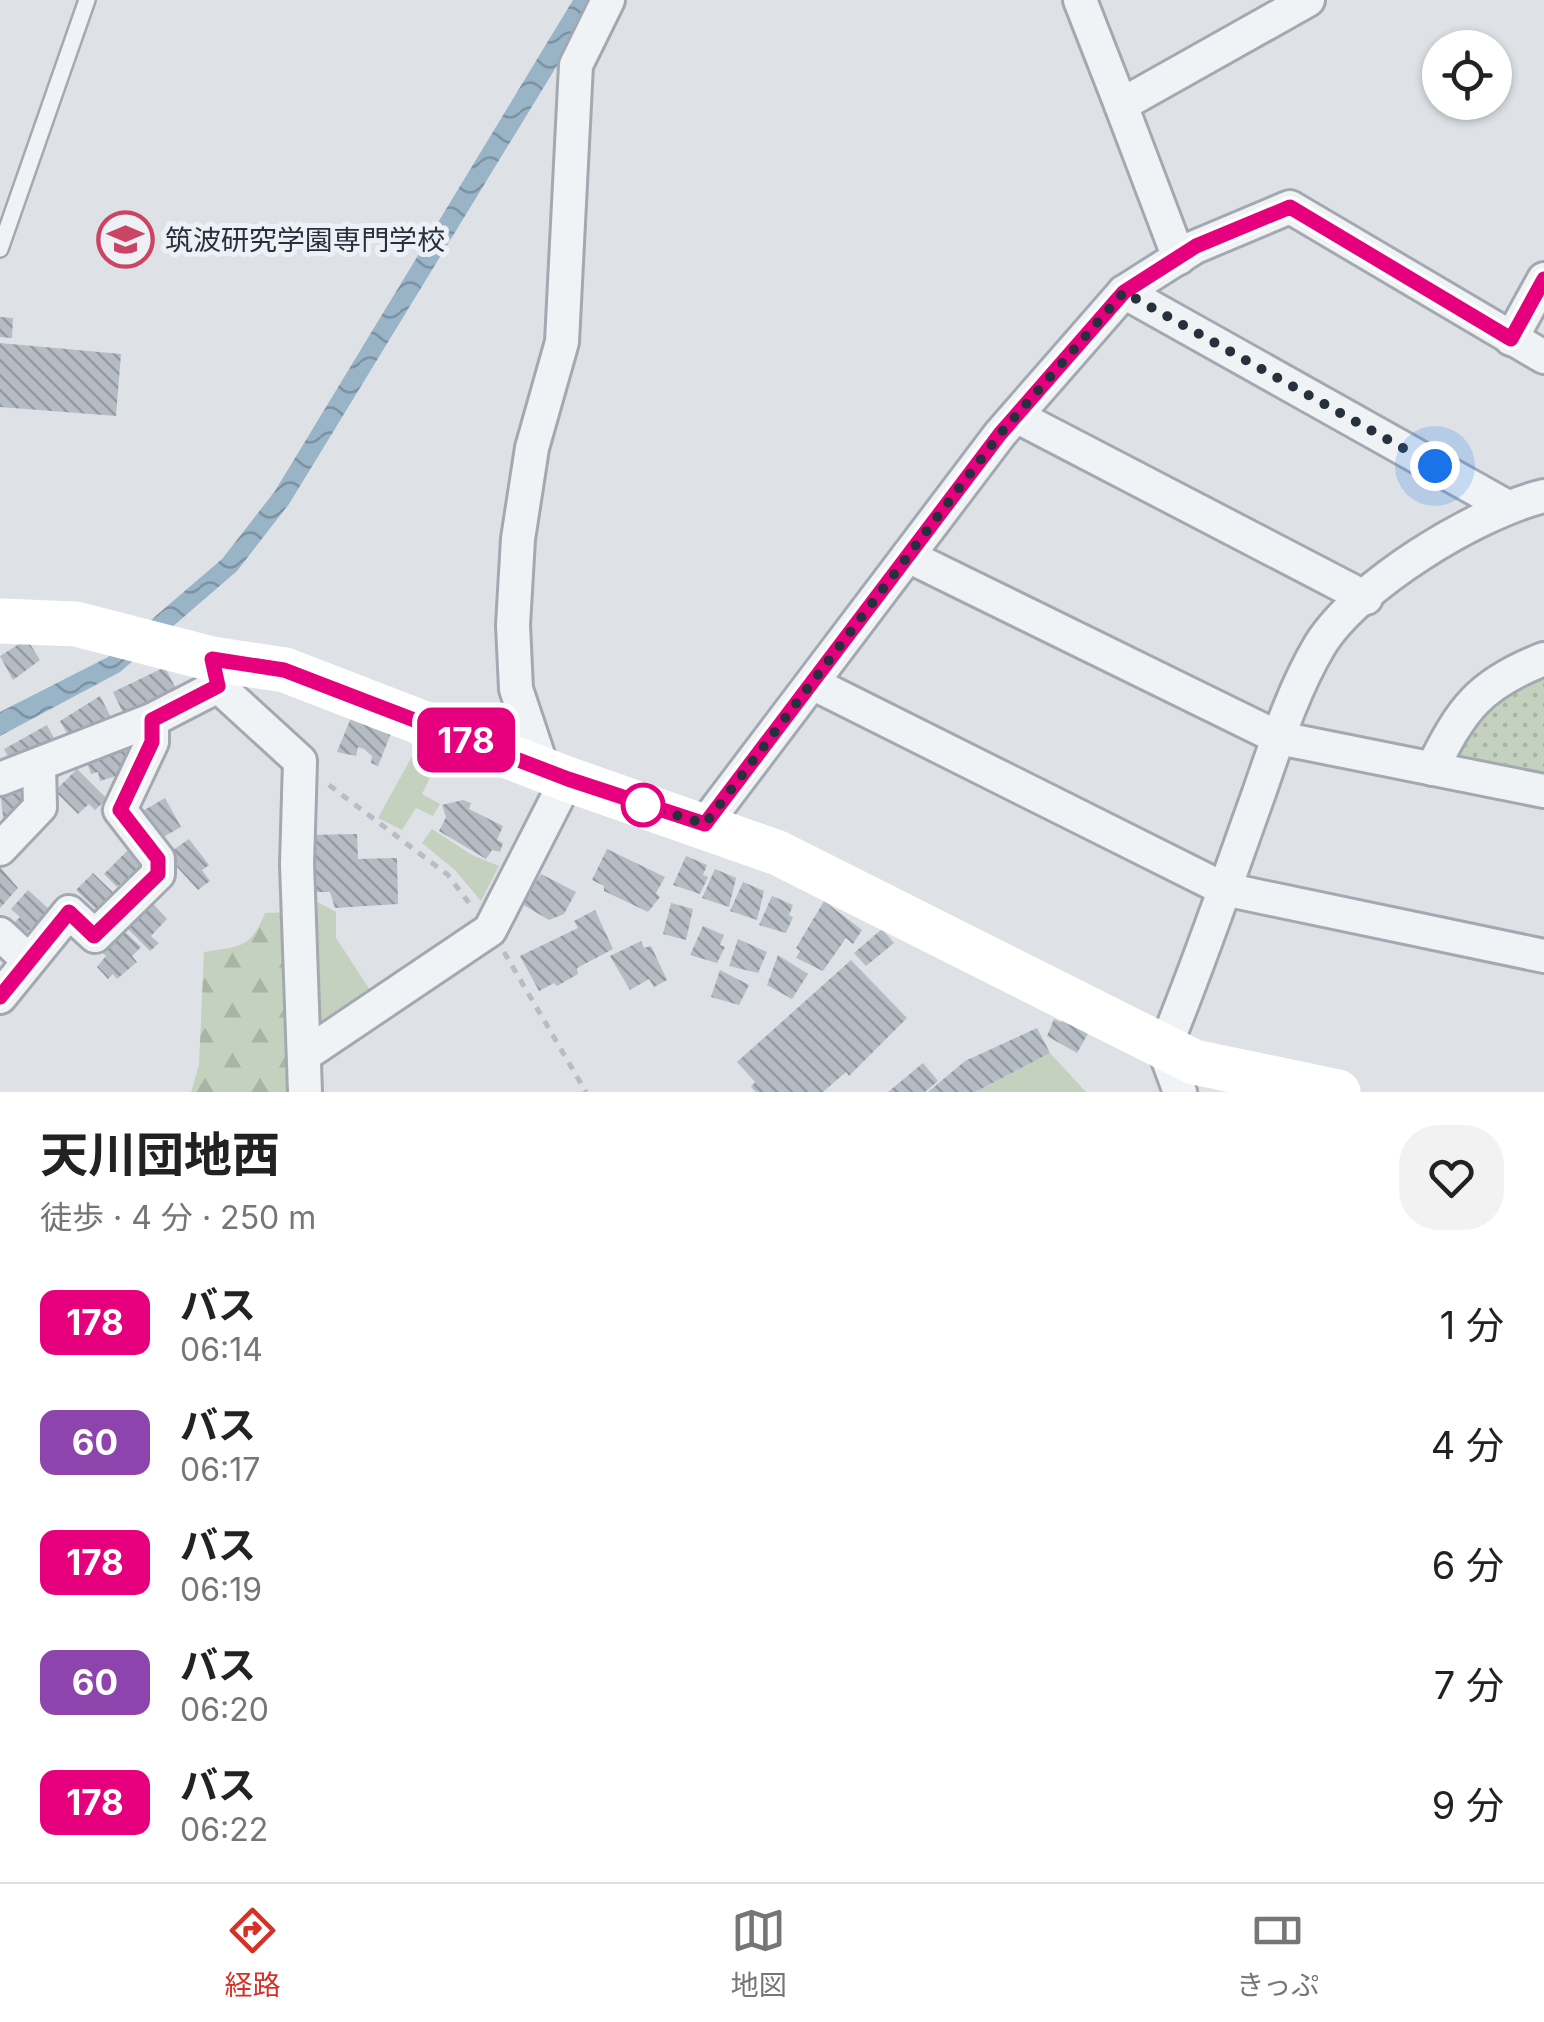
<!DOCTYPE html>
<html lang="ja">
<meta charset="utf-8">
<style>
body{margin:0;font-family:Inter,"Noto Sans JP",sans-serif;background:#f2f2f2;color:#222;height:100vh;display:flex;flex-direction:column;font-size:38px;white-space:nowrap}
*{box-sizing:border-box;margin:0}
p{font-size:32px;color:#767676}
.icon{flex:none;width:55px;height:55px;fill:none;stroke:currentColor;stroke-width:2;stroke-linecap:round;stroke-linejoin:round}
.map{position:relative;height:1092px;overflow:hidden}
.sheet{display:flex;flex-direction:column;background:#fff;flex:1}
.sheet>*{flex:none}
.badge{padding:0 20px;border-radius:15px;font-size:35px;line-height:65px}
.buttons{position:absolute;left:1422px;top:30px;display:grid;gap:20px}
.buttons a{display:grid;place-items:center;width:90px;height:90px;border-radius:50%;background:#fff;box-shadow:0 2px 8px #0004;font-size:50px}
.you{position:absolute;width:50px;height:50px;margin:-25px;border:8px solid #fff;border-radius:50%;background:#1a73e8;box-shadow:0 0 0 15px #1a73e833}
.map>.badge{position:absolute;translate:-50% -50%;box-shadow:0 0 0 5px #fff}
.round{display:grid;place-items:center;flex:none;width:105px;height:105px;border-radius:40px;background:#f2f2f2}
.summary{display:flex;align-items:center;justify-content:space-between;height:170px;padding:0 40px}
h1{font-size:48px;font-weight:700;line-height:75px}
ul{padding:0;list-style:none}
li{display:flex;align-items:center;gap:30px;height:120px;padding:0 40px}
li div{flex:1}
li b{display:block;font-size:38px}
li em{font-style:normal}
li .badge{min-width:110px;font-weight:700;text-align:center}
.tabs{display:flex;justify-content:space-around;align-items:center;height:140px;border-top:2px solid #e0e0e0;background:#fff;font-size:28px;color:#767676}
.tabs a{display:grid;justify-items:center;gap:5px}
.tabs .active{color:#d93025}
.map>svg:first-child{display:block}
.green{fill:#c5d1bf}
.forest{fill:url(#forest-firs)}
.park{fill:url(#park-dots)}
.water{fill:url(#water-waves)}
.building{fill:url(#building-back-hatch)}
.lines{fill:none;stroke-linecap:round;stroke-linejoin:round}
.lane-casing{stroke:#a3a9b1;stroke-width:20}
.street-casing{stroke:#a3a9b1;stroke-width:38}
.path{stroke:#b8bdc2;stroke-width:5;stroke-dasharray:8 8;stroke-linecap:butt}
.lane{stroke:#f0f3f6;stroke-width:15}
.street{stroke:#f0f3f6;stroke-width:32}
.secondary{stroke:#fff;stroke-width:45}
.line-casing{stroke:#fff;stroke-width:22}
.line{stroke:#e6007e;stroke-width:15}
.walk{stroke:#27313e;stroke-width:10;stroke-dasharray:0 18}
.stop-dot{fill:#fff;stroke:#e6007e;stroke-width:5}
.labels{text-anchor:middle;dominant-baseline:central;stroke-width:10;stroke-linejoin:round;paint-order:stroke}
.poi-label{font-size:28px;fill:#27313e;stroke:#edf1f5;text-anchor:start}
</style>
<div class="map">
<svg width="1544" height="1092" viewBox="0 0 1544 1092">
<defs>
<pattern id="forest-firs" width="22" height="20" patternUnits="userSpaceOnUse" patternTransform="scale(2.5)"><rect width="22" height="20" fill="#c5d1bf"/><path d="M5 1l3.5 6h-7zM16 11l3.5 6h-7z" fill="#a9b4a5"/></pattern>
<pattern id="park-dots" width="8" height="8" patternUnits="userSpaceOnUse" patternTransform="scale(2.5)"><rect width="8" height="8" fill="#c5d1bf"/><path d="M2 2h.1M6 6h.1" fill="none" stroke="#a9b4a5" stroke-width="1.8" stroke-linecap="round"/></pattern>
<pattern id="water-waves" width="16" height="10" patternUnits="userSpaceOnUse" patternTransform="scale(2.5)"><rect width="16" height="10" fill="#99b3c7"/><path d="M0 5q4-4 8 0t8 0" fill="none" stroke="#7d92a3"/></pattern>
<pattern id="building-back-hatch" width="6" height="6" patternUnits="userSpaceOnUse" patternTransform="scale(2.5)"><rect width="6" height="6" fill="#b5bcc4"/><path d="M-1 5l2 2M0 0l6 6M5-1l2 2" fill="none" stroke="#9399a1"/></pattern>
</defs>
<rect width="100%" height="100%" fill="#dee2e7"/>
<g class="green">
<path d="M421 740 444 749 422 794 440 804 433 816 416 808 402 830 378 818Z"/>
<path d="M432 829 472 855 499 866 481 901 455 870 422 843Z"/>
<path d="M310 898 336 912V938L370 990 319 1026 312 1021Z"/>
<path d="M1050 1053 1086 1092H975Z"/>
</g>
<path class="forest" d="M288 912 290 1092H191L199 1065 204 952C241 946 250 949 265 913Z"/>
<path class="park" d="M1544 668V776L1458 760 1454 747 1483 709Z"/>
<path class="water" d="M573 0H597L289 504 237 571 120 672 0 736V712L108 657 222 559 275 491Z"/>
<g class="building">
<path d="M0 317 13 318 12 338 0 337Z"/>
<path d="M0 343 121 354 116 416 0 407Z"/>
<path d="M27 639 40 660 13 680 0 656Z"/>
<path d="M165 667 176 689 125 717 113 692Z"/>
<path d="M100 696 115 725 72 742 60 721Z"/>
<path d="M352 715 392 731 378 766 371 763 372 756 364 749 358 747 356 756 337 752Z"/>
<path d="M47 725 56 742 13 766 4 749Z"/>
<path d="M124 745 130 757 119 775 100 781 98 772 91 774 86 760Z"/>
<path d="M77 769 107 799 95 810 89 804 78 814 55 791Z"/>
<path d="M16 783 28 799 4 825 0 789Z"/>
<path d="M165 798 181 827 158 840 141 812Z"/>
<path d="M463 800 471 803 469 809 503 826 497 840 503 843 500 852 492 850 486 859 439 831 446 817 442 805Z"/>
<path d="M357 834 358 859 397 858 398 904 335 908 330 892H309L308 835Z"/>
<path d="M189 839 209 865 202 870 210 881 198 890 166 855Z"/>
<path d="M130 848 146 863 117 887 104 874Z"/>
<path d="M607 849 665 877 656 893 660 897 648 912 604 891V886L592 880Z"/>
<path d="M686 856 707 865 703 875 708 877 700 894 673 885Z"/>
<path d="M0 867 18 888 0 908Z"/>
<path d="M715 869 736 878 729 907 702 898Z"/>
<path d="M93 873 119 898 102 915 76 890Z"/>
<path d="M541 874 576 892 564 914 549 920 522 904Z"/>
<path d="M743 882 764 891 757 920 730 911Z"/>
<path d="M28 890 49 909 24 936 12 925 20 917 11 909Z"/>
<path d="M772 896 793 905 789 915 793 917 786 933 759 925Z"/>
<path d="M824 901 862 930 853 944 846 938 823 971 796 958 800 951 796 948Z"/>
<path d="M152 903 167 919 151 936 159 943 150 951 126 927Z"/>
<path d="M671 903 693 909 686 940 663 934Z"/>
<path d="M595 910 613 949 577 968 578 974 557 986 554 983 539 991 520 956 578 928 574 921Z"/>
<path d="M703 926 724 935 720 945 725 947 717 963 690 955Z"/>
<path d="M121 928 141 947 132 956 137 962 117 979 113 974 108 979 97 967 106 956 98 948Z"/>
<path d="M882 929 894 943 866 966 854 953Z"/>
<path d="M738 939 767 952 758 973 729 966Z"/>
<path d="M641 941 644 948 651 946 667 980 654 987 649 979 630 990 610 956Z"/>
<path d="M778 955 808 974 792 999 767 985Z"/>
<path d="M851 960 907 1018 849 1076 846 1072 823 1092H756L751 1087 755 1082 737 1062Z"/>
<path d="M720 970 749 985 739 1005 711 997Z"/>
<path d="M1063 1016 1090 1030 1077 1053 1047 1036 1054 1019 1061 1022Z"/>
<path d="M1037 1028 1050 1053 975 1092H928L965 1061Z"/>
<path d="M923 1063 938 1081 925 1092H888Z"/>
</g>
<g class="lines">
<defs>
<path id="lane" d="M0 249 87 0"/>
<g id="street">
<path d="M1080 0 1121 105"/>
<path d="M1179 258 1121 105 1308 0"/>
<path d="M1124 292 1504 505"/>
<path d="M1511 339 1544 279"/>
<path d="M1016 416 1366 598"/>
<path d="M908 556 1279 738 1544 791"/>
<path d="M814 684 1224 889 1544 956"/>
<path d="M218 686 300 761 297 864 305 1092"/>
<path d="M1432 769C1462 708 1480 684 1544 659"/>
<path d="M543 770 516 689 513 625 518 539 532 448 562 342 576 65 608 0"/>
<path d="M0 779 152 720 218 686 214 668"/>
<path d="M705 824 1000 434 1124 292 1195 247 1290 207 1544 357"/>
<path d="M0 849 40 807 39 766"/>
<path d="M0 934 27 959"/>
<path d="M0 997 69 912 95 936 158 874V859L120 810 152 742V720"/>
<path d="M306 1054 490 930 567 779"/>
<path d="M1180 1092 1164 1049C1199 965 1228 879 1259 793 1276 744 1293 690 1320 645 1357 585 1477 512 1544 496"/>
</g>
</defs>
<use href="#lane" class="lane-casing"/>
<use href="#street" class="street-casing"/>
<g class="path">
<path d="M329 785 448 875 469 903"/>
<path d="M504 952 586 1092"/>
</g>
<use href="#lane" class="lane"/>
<use href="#street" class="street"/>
<path class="secondary" d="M0 621 76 624 212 659 285 670 567 779 778 853 1194 1062 1338 1092"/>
</g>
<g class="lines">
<defs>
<path id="line" d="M0 997 69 912 94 936 158 874V859L120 810 152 742V720L218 686 212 659 284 670 568 779 705 824 1000 434 1124 292 1196 246 1290 207 1511 339 1544 279"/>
</defs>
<use href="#line" class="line-casing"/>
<use href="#line" class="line"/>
<path class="walk" d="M643 805 705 824 1000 434 1124 292 1435 466"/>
</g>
<defs>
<symbol id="university-ring" viewBox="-11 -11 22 22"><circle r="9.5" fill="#edf1f5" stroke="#cc4463" stroke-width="1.5"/><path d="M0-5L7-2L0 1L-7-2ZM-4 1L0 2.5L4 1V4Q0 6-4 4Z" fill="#cc4463"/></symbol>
</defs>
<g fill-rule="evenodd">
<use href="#university-ring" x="94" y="208" width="63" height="63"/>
</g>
<circle class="stop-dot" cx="643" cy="805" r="20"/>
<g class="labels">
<g class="poi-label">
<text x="165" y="240">筑波研究学園専門学校</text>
</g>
</g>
</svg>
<div class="buttons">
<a><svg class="icon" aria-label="locate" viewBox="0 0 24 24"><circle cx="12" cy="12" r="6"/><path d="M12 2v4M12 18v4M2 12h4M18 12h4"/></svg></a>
</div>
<div class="you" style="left:1435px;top:466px"></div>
<b class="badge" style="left:466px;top:740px;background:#e6007e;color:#fff">178</b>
</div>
<section class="sheet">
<div class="summary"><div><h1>天川団地西</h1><p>徒歩 · 4 分 · 250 m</p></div><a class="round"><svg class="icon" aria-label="heart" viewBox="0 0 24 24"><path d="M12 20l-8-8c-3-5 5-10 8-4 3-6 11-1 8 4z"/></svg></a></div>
<ul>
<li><span class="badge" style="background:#e6007e;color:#fff">178</span><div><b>バス</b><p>06:14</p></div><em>1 分</em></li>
<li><span class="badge" style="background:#8e44ad;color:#fff">60</span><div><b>バス</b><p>06:17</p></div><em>4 分</em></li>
<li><span class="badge" style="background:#e6007e;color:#fff">178</span><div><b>バス</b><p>06:19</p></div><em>6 分</em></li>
<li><span class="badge" style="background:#8e44ad;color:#fff">60</span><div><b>バス</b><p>06:20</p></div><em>7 分</em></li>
<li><span class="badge" style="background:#e6007e;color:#fff">178</span><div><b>バス</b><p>06:22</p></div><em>9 分</em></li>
</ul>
</section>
<nav class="tabs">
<a class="active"><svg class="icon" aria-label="directions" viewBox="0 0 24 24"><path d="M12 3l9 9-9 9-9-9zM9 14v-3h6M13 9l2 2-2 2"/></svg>経路</a>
<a><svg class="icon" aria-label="map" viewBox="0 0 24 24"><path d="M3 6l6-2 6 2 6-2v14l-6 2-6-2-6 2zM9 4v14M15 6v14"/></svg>地図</a>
<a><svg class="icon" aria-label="tickets" viewBox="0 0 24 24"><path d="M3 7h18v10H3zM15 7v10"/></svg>きっぷ</a>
</nav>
